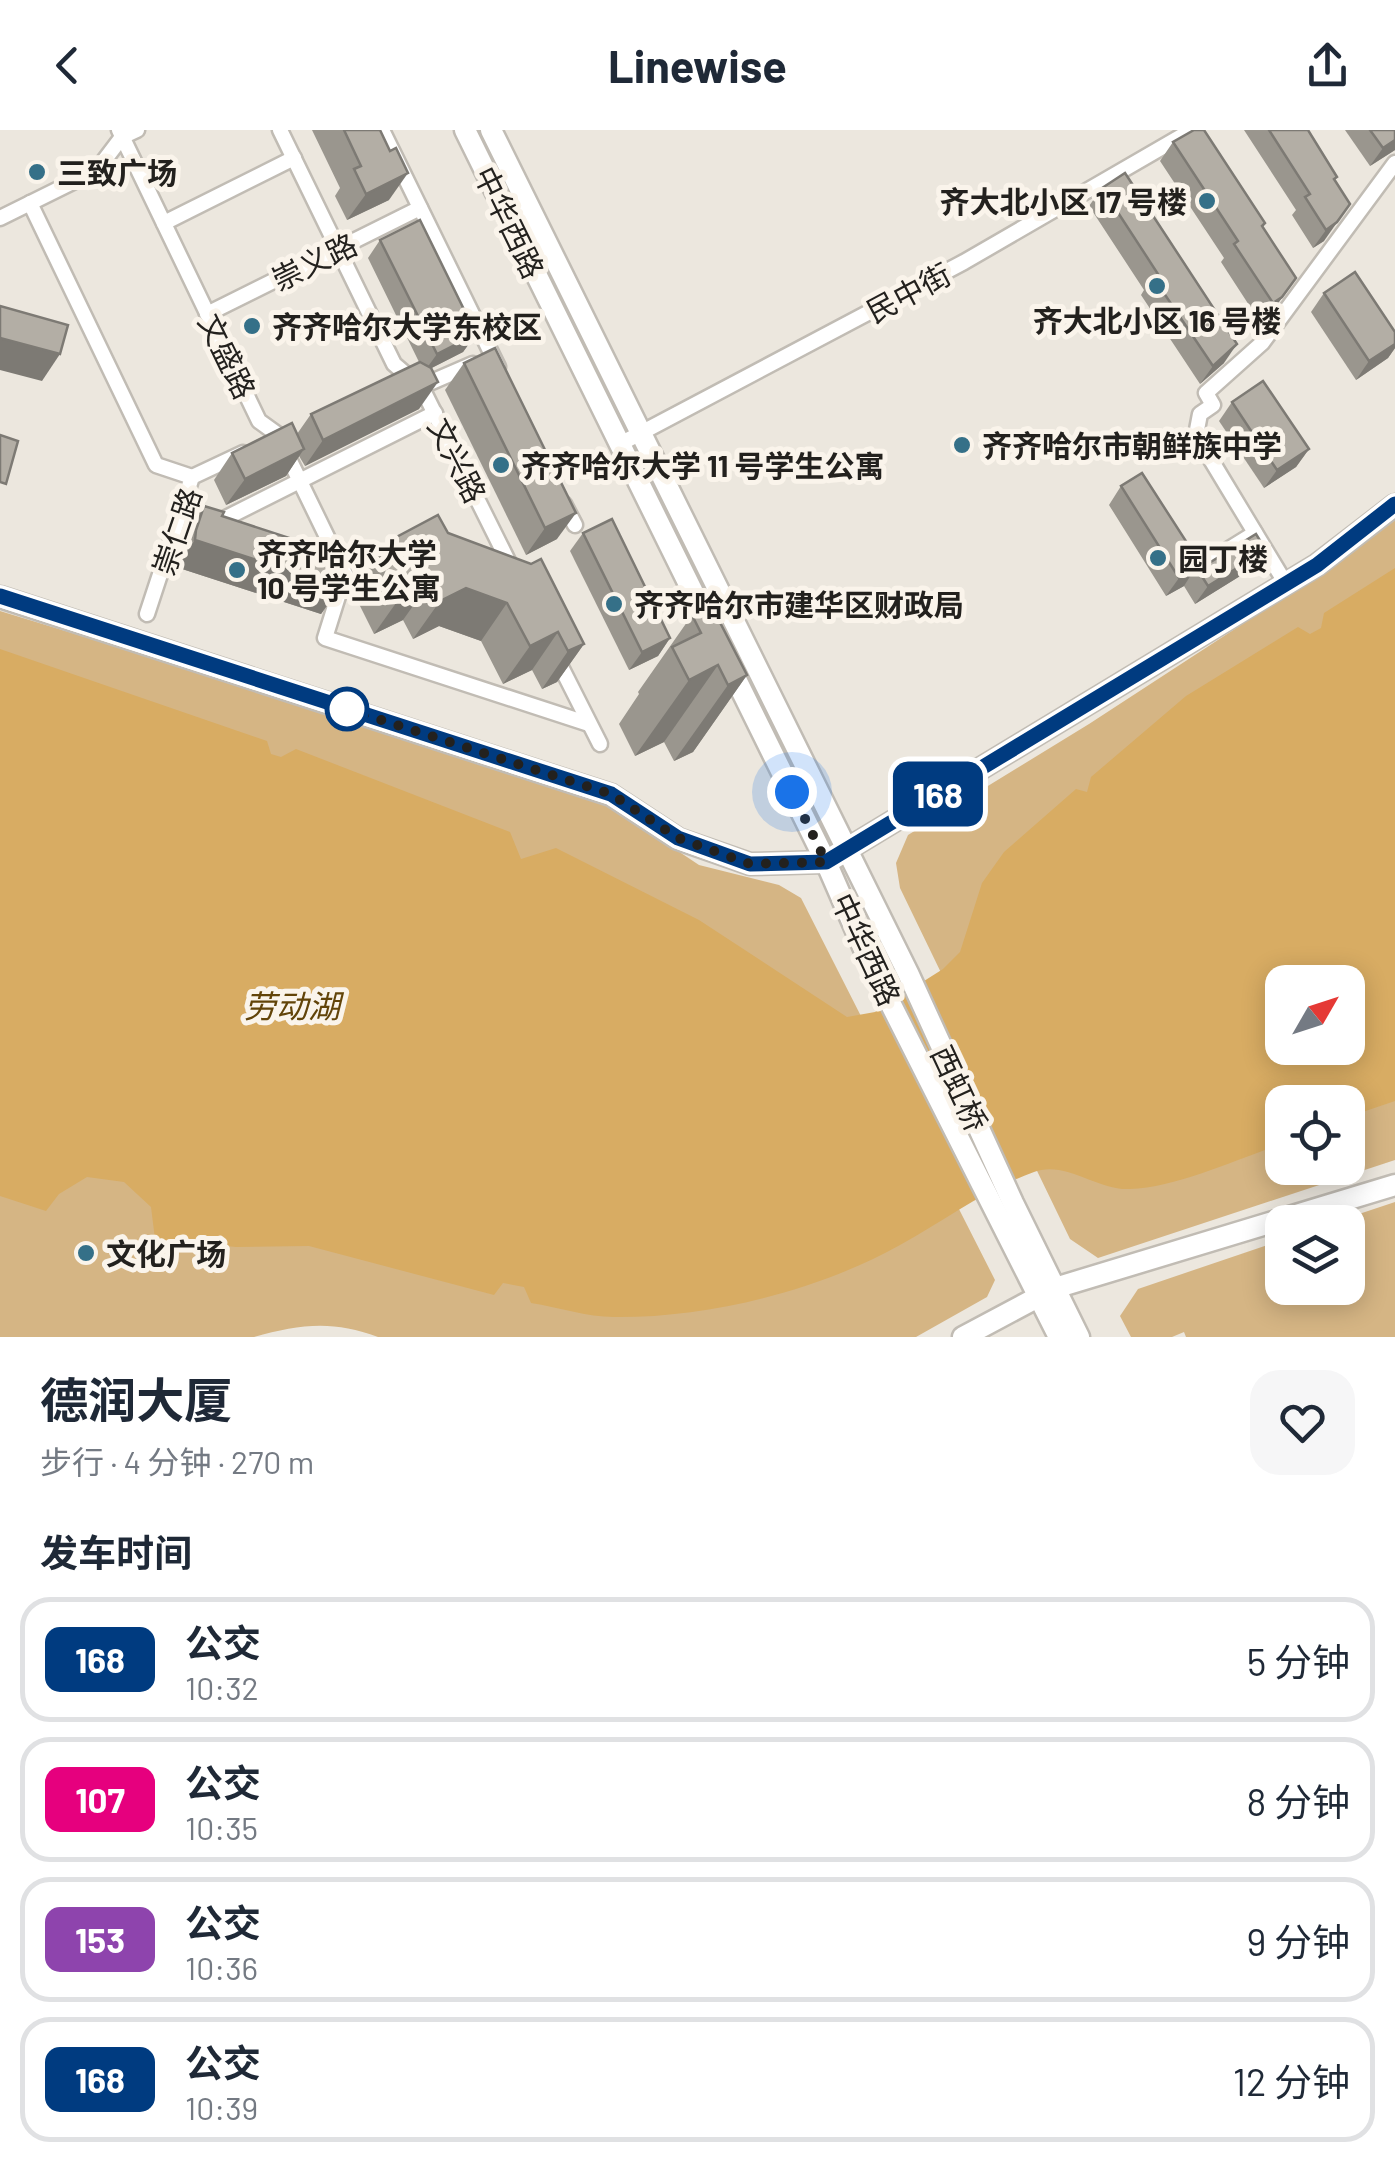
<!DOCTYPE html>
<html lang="zh">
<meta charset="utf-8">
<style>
body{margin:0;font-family:Barlow,"Noto Sans SC",sans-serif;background:#f6f6f7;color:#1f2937;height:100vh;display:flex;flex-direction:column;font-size:38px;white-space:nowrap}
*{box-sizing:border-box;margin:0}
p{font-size:32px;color:#747a83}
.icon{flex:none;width:55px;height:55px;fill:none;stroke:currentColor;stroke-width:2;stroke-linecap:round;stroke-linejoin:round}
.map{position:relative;height:1207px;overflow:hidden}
.details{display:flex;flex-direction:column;background:#fff;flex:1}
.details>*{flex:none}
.badge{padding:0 20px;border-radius:15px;font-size:35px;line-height:65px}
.needle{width:65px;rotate:51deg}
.buttons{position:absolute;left:1265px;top:835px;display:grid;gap:20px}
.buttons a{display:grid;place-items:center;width:100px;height:100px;border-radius:20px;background:#fff;box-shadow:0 5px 25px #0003;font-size:50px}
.you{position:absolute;width:50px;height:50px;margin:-25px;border:8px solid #fff;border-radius:50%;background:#1a73e8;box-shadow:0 0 0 15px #1a73e833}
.map>.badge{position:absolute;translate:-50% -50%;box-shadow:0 0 0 5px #fff}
h2{padding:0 40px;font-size:38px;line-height:90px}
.round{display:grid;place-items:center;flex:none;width:105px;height:105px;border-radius:30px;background:#f6f6f7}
.headline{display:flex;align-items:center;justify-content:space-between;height:170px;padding:0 40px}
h1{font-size:48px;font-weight:700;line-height:75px}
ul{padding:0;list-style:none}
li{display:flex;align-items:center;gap:30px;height:125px;margin:0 20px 15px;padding:0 20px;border:5px solid #e0e1e3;border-radius:30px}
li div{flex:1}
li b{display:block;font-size:38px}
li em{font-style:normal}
li .badge{min-width:110px;font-weight:700;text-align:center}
header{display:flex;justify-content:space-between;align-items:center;height:130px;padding:0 40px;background:#fff;font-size:45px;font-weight:700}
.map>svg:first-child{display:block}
.green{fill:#d5b584;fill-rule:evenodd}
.water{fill:#d8ac63;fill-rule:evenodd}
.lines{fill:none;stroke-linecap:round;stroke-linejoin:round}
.street-casing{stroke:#c1bcb4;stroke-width:19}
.secondary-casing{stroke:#c1bcb4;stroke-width:25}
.primary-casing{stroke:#c1bcb4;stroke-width:25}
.street{stroke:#fff;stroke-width:14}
.secondary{stroke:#fff;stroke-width:20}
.primary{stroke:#fff;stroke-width:20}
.wall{fill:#9a968e}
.shaded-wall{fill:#7d7a74}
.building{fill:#b3aea5;stroke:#7d7a74;stroke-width:2.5}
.line-casing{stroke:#fff;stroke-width:22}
.line{stroke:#003b80;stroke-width:15}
.walk{stroke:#23211e;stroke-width:10;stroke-dasharray:0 18}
.poi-dot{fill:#357088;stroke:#faf4eb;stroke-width:4}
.stop-dot{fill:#fff;stroke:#003b80;stroke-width:5}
.labels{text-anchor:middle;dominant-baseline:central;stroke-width:10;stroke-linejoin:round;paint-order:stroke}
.poi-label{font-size:30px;font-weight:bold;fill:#23211e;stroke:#faf4eb;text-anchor:start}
.street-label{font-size:30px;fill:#23211e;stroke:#faf4eb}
.water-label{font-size:32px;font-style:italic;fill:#624409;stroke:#faf4eb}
</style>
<header><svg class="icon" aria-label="back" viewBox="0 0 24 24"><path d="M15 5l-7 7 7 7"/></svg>Linewise<svg class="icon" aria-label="share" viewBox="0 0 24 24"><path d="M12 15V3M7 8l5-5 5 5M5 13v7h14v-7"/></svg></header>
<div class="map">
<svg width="1395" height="1207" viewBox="0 0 1395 1207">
<rect width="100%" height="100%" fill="#ece7de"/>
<g class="green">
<path d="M1395 381V1030L1098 1128 1070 1109 900 758 896 733 908 705 1089 594 1313 448ZM1282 852H1348V918H1282ZM1282 972H1348V1038H1282Z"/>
<path d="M0 481 490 631 579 662 627 687 699 735 779 755 801 768 995 1150 987 1167 916 1207H378C333 1190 300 1194 254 1207H0Z"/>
<path d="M1395 1072V1207H1186L1184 1202 1172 1207H1131L1120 1186 1138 1159 1282 1110V1158H1348V1092H1335Z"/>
</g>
<path class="water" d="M1395 438V971L1348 987V972H1282V1014C1236 1029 1178 1057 1130 1059 1098 1061 1065 1030 1034 1042 986 1059 944 1091 900 1115 818 1161 707 1188 614 1187 587 1187 558 1177 531 1173L524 1157 503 1153 494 1165 309 1116 236 1117 155 1109 151 1077 124 1052 87 1047 59 1064 46 1081 0 1066V519L267 611 271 624 281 627 296 619 510 702 521 729 556 718 699 790 847 887 875 882 943 839 960 822 982 753 1004 722 1076 659 1087 662 1091 647 1186 566 1298 497 1310 504 1321 498 1324 483ZM1282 852H1348V918H1282Z"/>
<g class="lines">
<defs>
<g id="street">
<path d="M119 0 259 291 277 304 345 444"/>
<path d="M280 0 394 234 422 258 512 439"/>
<path d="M382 0 498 237"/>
<path d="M30 73 156 335 192 347"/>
<path d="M0 88 97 40 122 7 137 0"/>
<path d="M164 93 294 28"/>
<path d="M207 184 420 78"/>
<path d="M420 257 473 234"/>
<path d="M620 314 964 132 1192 0"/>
<path d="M564 374 575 395"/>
<path d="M212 395 435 283"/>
<path d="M1192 442 1255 403"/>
<path d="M345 444 325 508 589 594"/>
<path d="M1286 454 1196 305 1200 284 1213 275 1206 263 1262 213 1395 33"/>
<path d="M147 484 192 347 243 323"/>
<path d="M555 525 600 614"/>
</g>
<g id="secondary">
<path d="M0 467 611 665 678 709 750 734 826 732 1317 435 1395 375"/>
<path d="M963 1207 1055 1158 1395 1055"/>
</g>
<g id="primary">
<path d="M465 0 714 505"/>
<path d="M491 0 908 843 1013 1073 1079 1207"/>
<path d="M727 531 826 732 871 835 1059 1207"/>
</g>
</defs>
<use href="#street" class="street-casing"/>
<use href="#secondary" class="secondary-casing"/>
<use href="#primary" class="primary-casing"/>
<use href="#street" class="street"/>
<use href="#secondary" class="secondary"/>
<use href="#primary" class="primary"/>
</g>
<g class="wall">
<path d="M312 0H380L389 70 347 90 335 66 340 58Z"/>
<path d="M1244 0H1308L1337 47 1335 50 1324 111 1313 118 1292 85 1296 80Z"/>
<path d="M1345 0H1395V20L1370 36Z"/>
<path d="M1173 12 1265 93 1263 97 1296 148 1269 186 1260 192 1221 132 1224 128 1160 31Z"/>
<path d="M1102 58 1224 233 1200 254 1141 165 1144 160 1089 76Z"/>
<path d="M380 110 476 204 463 222 431 238 419 279 305 336 299 326 286 346 226 375 214 350 232 323 297 304 311 284 419 232 368 128Z"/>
<path d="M1324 163 1395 202V218L1388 228 1356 250 1311 182Z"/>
<path d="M464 233 557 409 526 425 445 260Z"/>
<path d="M1232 272 1309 319 1296 337 1264 358 1219 291Z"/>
<path d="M1121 356 1200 433H1209L1266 420 1253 438 1195 474 1184 456 1166 466 1109 375Z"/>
<path d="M204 376 222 386 331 421 333 418 340 457 321 484 176 437 177 426 185 403Z"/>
<path d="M448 403 584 514 557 552 542 559 532 540 503 554 481 511 439 496 413 509 403 490 374 504 358 472 367 459 362 449 389 411Z"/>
<path d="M583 403 670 508 658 526 629 540 570 421Z"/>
<path d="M692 485 747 545 693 622 674 631 664 612 635 626 619 594 639 564 638 562Z"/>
</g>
<g class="shaded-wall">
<path d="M1395 10V20L1370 36 1383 18Z"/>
<path d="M408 43 389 70 347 90 366 64Z"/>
<path d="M1350 74 1324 111 1313 118 1326 100Z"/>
<path d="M1296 148 1269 186 1260 192 1273 173Z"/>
<path d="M476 204 463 222 424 242 437 224Z"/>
<path d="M0 208 60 224 42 251 0 240Z"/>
<path d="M1237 214 1224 233 1200 254 1213 236Z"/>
<path d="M1395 214V218L1388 228 1356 250 1369 231Z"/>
<path d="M438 252 419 279 305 336 323 310Z"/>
<path d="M304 319 286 346 226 375 245 349Z"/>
<path d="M1309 319 1296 337 1264 358 1277 340Z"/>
<path d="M576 383 557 409 526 425 545 398Z"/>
<path d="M195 410 340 457 321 484 176 437Z"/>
<path d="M1266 420 1253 438 1195 474 1208 456Z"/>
<path d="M1196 437 1184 456 1166 466 1179 448Z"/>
<path d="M430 452 403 490 374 504 401 466Z"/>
<path d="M466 458 507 473 481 511 439 496 413 509 440 471Z"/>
<path d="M558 502 532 540 503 554 530 516Z"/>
<path d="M670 508 658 526 629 540 642 522Z"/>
<path d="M584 514 557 552 542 559 568 521Z"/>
<path d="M718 535 664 612 635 626 689 550Z"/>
<path d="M747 545 693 622 674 631 728 555Z"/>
</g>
<g class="building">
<path d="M344 0H380L390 21 396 18 408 43 366 64 354 39 361 36Z"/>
<path d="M1194 0H1204L1265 93 1262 96 1296 148 1282 167 1273 173 1234 114 1238 111 1173 12Z"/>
<path d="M1269 0H1308L1337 47 1334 49 1350 74 1337 92 1326 100 1305 67 1310 64Z"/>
<path d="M1370 0H1395V10L1383 18Z"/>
<path d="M1125 43 1237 214 1213 236 1153 147 1158 144 1102 58Z"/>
<path d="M420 90 476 204 437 224 380 110Z"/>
<path d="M1355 142 1395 202V214L1369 231 1324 163Z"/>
<path d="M0 176 68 195 60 224 0 208Z"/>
<path d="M495 218 576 383 545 398 464 233Z"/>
<path d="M420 232 431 238 438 252 323 310 311 284Z"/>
<path d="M1263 251 1309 319 1277 340 1232 272Z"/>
<path d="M292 293 304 319 245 349 232 323Z"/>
<path d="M0 305 18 311 6 354 0 352Z"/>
<path d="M1142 343 1200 433H1209L1256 404 1266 420 1208 456 1196 437 1179 448 1121 356Z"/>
<path d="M204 376 224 382 222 386 332 422 333 418 351 424 340 457 195 410 196 400Z"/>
<path d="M438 385 448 403 531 434 541 429 584 514 568 521 558 502 530 516 507 473 466 458 440 471 430 452 401 466 384 434 397 427 389 411Z"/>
<path d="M612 389 670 508 642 522 583 403Z"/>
<path d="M711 475 747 545 728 555 718 535 689 550 672 517 701 503 692 485Z"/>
</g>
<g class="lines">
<defs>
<path id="line" d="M0 466 611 664 678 708 750 734 826 732 1317 435 1395 374"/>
</defs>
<use href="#line" class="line-casing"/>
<use href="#line" class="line"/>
<path class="walk" d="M347 579 611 664 678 708 750 734 826 732 792 662"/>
</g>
<g class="poi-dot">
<circle cx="37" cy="42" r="10"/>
<circle cx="1207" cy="71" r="10"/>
<circle cx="1157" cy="156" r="10"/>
<circle cx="252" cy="196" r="10"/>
<circle cx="962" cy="315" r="10"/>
<circle cx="501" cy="335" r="10"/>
<circle cx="1158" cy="428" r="10"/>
<circle cx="237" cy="440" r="10"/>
<circle cx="614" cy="474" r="10"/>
<circle cx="86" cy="1123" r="10"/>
</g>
<circle class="stop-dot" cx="347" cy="579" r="20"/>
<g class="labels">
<g class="poi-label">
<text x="57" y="42">三致广场</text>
<text x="1187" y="71" text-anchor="end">齐大北小区 17 号楼</text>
<text x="1157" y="190" text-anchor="middle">齐大北小区 16 号楼</text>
<text x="272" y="196">齐齐哈尔大学东校区</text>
<text x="982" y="315">齐齐哈尔市朝鲜族中学</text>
<text x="521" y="335">齐齐哈尔大学 11 号学生公寓</text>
<text x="257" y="423">齐齐哈尔大学<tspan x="257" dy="34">10 号学生公寓</tspan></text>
<text x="1178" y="428">园丁楼</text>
<text x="634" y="474">齐齐哈尔市建华区财政局</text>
<text x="106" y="1123">文化广场</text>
</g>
<g class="street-label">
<text transform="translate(510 92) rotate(64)">中华西路</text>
<text transform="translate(314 131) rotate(-26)">崇义路</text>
<text transform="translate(908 162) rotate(-28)">民中街</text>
<text transform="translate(228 226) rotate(64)">文盛路</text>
<text transform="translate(458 330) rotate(63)">文兴路</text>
<text transform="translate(176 401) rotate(-71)">崇仁路</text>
<text transform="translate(867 819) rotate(65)">中华西路</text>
<text transform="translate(960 958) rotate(65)">西虹桥</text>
</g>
<g class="water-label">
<text x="292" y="875">劳动湖</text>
</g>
</g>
</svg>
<div class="buttons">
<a><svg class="needle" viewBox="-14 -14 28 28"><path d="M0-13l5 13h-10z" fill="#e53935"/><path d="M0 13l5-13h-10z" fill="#747a83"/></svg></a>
<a><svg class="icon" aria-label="locate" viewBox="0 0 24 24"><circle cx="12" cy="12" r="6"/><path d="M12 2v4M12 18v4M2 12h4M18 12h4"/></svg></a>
<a><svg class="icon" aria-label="layers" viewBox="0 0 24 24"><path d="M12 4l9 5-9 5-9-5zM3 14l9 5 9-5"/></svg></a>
</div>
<div class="you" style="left:792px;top:662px"></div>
<b class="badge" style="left:938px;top:664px;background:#003b80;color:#fff">168</b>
</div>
<section class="details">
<div class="headline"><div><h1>德润大厦</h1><p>步行 · 4 分钟 · 270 m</p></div><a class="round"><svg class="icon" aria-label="heart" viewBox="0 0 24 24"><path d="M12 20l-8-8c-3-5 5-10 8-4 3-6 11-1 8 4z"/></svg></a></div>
<h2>发车时间</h2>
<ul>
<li><span class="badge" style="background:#003b80;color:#fff">168</span><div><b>公交</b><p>10:32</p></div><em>5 分钟</em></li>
<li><span class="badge" style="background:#e6007e;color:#fff">107</span><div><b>公交</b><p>10:35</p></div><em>8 分钟</em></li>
<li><span class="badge" style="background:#8e44ad;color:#fff">153</span><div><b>公交</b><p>10:36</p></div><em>9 分钟</em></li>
<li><span class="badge" style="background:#003b80;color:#fff">168</span><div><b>公交</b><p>10:39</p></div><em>12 分钟</em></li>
</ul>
</section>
